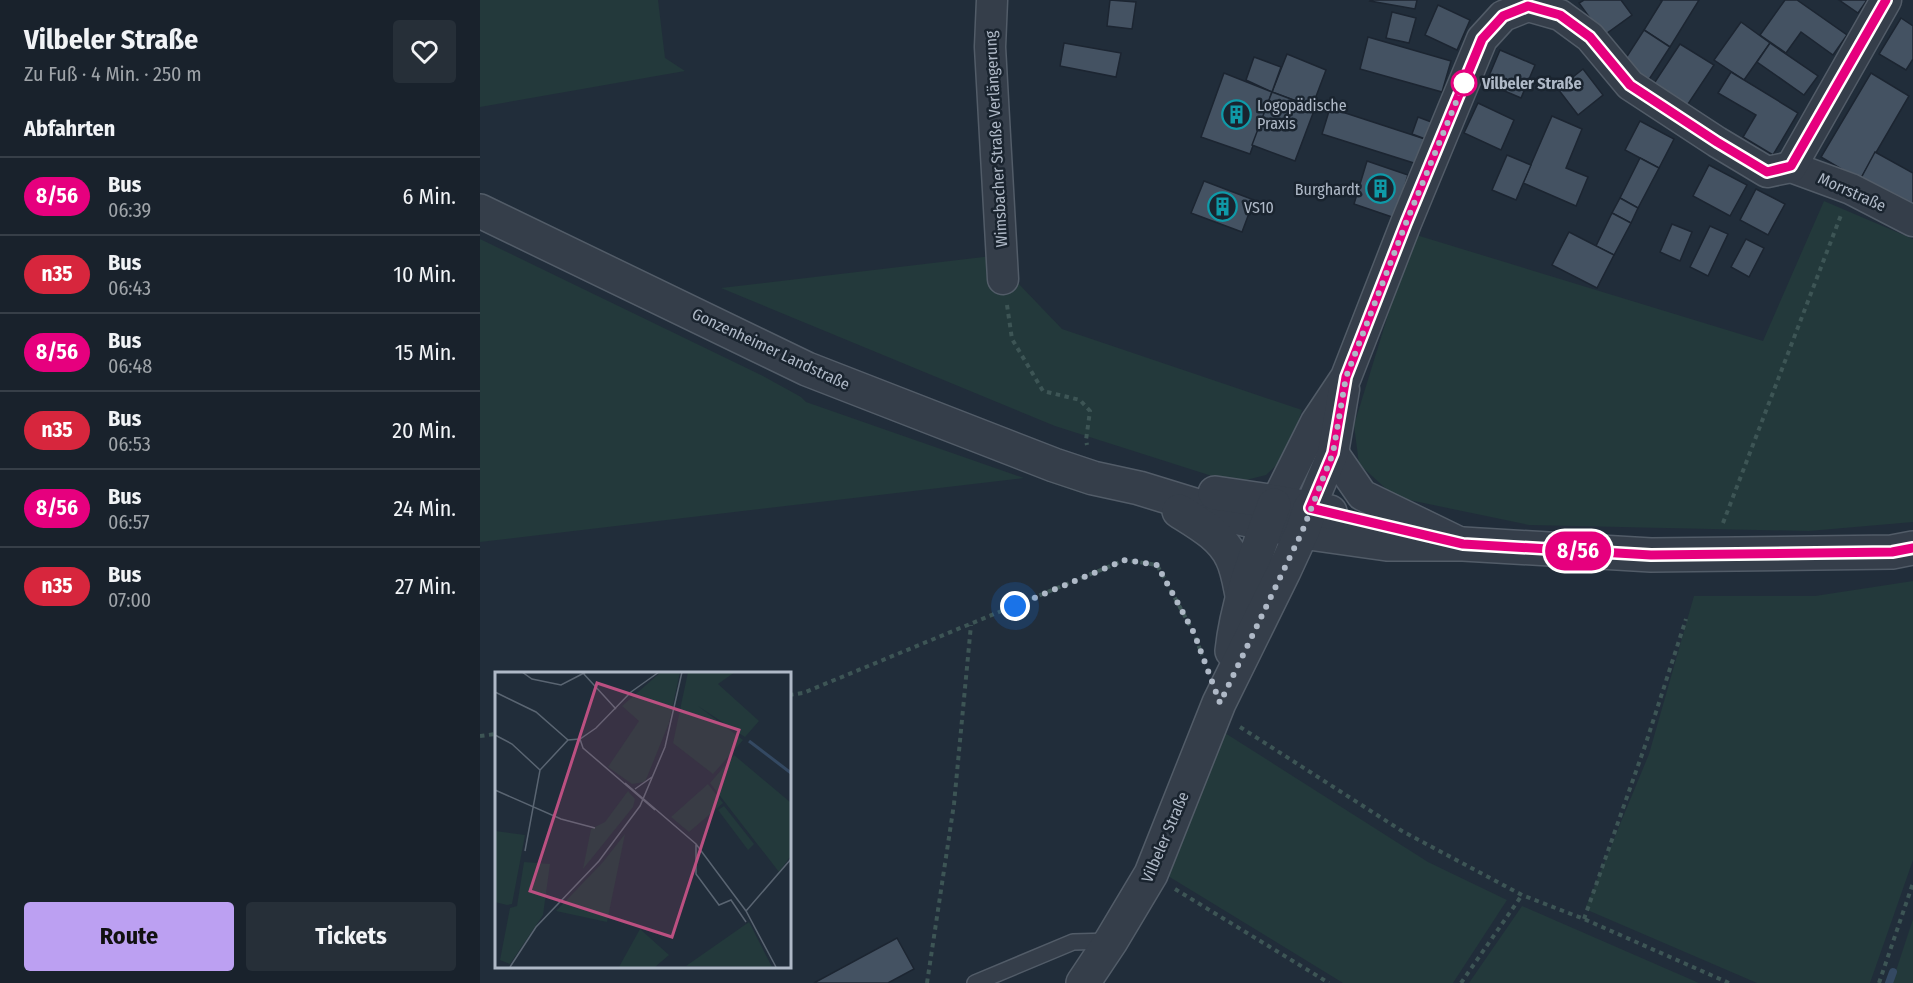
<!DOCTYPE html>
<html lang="de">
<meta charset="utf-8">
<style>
body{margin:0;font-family:"Fira Sans Condensed",sans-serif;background:#262f38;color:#f1f3f6;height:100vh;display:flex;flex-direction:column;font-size:22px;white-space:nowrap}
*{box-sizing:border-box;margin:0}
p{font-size:20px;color:#9fa4a9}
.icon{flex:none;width:33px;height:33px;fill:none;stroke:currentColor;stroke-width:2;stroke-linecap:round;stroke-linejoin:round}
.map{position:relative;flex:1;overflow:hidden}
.panel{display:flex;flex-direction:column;background:#19222c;width:480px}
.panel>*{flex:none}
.badge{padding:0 12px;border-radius:20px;font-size:21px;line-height:39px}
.you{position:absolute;width:30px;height:30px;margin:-15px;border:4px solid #fff;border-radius:50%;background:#1a73e8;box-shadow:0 0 0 9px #1a73e833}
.map>.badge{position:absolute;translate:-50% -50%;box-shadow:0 0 0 3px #fff}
h2{padding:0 24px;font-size:22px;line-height:54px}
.round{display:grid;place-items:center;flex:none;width:63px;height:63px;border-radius:6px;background:#262f38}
.overview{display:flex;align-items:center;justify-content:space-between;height:102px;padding:0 24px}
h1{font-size:28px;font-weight:700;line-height:45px}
.action{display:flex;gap:12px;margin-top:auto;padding:12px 24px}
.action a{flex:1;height:69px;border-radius:6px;background:#bca0f2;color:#111;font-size:24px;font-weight:700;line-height:69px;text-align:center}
.action a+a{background:#262f38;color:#f1f3f6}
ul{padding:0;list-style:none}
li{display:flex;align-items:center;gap:18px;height:78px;padding:0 24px;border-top:2px solid #373f48}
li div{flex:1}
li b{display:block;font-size:22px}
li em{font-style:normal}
li .badge{min-width:66px;font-weight:700;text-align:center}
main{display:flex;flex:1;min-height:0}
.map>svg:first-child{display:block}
.green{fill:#23393b}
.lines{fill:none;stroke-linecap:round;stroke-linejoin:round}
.stream{stroke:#344962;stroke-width:8}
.building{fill:#445262;stroke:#1c2531;stroke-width:1.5}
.service-casing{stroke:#525c68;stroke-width:18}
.minor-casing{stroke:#525c68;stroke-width:33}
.tertiary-casing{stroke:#525c68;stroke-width:36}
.path{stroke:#3d5555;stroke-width:4;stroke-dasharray:4.5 4.5;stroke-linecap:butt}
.service{stroke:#353e4a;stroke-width:15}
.minor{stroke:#353e4a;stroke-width:30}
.tertiary{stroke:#353e4a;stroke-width:33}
.line-casing{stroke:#fff;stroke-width:14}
.line{stroke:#e6007e;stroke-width:9}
.walk{stroke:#afb9c7;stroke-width:6;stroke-dasharray:0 10.8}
.stop-dot{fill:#fff;stroke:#e6007e;stroke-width:3}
.labels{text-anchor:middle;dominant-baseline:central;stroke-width:5;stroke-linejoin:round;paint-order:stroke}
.stop-label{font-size:16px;font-weight:bold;fill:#afb9c7;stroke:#1a242f;text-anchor:start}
.poi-label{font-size:16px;fill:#afb9c7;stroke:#1a242f;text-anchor:start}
.street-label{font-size:16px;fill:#afb9c7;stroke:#1a242f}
.inset-river{fill:none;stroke:#344962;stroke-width:3}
.inset-road{fill:none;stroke:#5a6572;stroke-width:1.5}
.view{fill:#bb5081;fill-opacity:0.15;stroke:#bb5081;stroke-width:3}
.inset-edge{fill:none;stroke:#afb9c7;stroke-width:3}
</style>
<main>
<section class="panel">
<div class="overview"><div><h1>Vilbeler Straße</h1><p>Zu Fuß · 4 Min. · 250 m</p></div><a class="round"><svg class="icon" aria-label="heart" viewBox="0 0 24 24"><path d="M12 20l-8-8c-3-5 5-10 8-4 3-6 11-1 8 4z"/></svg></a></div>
<h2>Abfahrten</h2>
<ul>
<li><span class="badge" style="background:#e6007e;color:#fff">8/56</span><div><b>Bus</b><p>06:39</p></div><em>6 Min.</em></li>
<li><span class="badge" style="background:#d7263d;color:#fff">n35</span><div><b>Bus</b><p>06:43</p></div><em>10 Min.</em></li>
<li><span class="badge" style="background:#e6007e;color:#fff">8/56</span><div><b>Bus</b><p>06:48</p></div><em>15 Min.</em></li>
<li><span class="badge" style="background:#d7263d;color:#fff">n35</span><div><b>Bus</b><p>06:53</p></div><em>20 Min.</em></li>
<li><span class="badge" style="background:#e6007e;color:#fff">8/56</span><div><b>Bus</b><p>06:57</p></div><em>24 Min.</em></li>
<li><span class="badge" style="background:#d7263d;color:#fff">n35</span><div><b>Bus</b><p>07:00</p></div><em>27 Min.</em></li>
</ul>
<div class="action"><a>Route</a><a>Tickets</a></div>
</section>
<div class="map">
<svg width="1433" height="983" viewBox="0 0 1433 983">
<rect width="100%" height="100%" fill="#212d3a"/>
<g class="green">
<path d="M0 0H178L185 58 205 71 0 107Z"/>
<path d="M1344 201 1433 239V522L1329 531 1049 525 915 497 879 464 874 425 933 234 1283 341Z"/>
<path d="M0 239 283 376 321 397 326 402 544 478 0 542Z"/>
<path d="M512 256 582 329 822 410 807 455 786 475 762 481 732 476 575 426 241 288Z"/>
<path d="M1433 581V860L1390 983H1277L1105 909 1169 754 1214 596H1335Z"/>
<path d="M745 733 948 862 1027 900 973 983H863L688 876Z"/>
<path d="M1042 906 1219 983H989Z"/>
<path d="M1433 919V983H1412Z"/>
</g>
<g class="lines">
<path class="stream" d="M1409 983 1413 972"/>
</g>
<g class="building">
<path d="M630 0 656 2 652 29 627 26Z"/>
<path d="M891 0H937L935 9 890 1Z"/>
<path d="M1104 0H1141L1152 15 1123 36 1099 3Z"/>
<path d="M1180 0H1219L1190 47 1164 30 1182 1Z"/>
<path d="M1305 0H1317L1367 35 1353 55 1321 32 1306 53 1280 35Z"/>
<path d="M1359 0H1387L1378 13Z"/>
<path d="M958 5 990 20 977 50 945 35Z"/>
<path d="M912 12 936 18 929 43 906 38Z"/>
<path d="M1421 18 1433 26V59L1426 70 1399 54Z"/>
<path d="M1261 22 1290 43 1264 80 1234 60Z"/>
<path d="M1164 30 1190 47 1168 81 1142 64Z"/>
<path d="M888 37 971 61 962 92 880 69Z"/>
<path d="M584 43 641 53 636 77 580 66Z"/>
<path d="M1290 43 1338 76 1324 95 1277 62Z"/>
<path d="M1200 44 1234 65 1206 107 1173 85Z"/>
<path d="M1020 50 1055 65 1041 98 1006 83Z"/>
<path d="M807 54 846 70 832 107 792 92Z"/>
<path d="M774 57 801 67 792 92 766 80Z"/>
<path d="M1103 69 1123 95 1098 115 1078 89Z"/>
<path d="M1251 72 1318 113 1293 155 1263 137 1276 115 1238 93Z"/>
<path d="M744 73 792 92 770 154 721 137Z"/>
<path d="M1391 73 1429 96 1380 180 1341 157Z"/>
<path d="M792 92 835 108 815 161 772 145Z"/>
<path d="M998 103 1034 120 1021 150 984 133Z"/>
<path d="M850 108 948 140 937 164 842 134Z"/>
<path d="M1072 116 1102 129 1086 168 1108 177 1096 206 1043 183Z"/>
<path d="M938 117 954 123 948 140 932 134Z"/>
<path d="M1160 121 1194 139 1179 168 1145 150Z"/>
<path d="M1395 152 1433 173V210L1380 180Z"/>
<path d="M1027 155 1051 165 1036 200 1012 190Z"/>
<path d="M1160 158 1179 168 1158 208 1140 198Z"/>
<path d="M887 161 928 175 915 218 874 204Z"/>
<path d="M1229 165 1267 185 1250 216 1213 196Z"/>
<path d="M724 181 774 200 762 232 711 213Z"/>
<path d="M1276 189 1305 204 1288 235 1260 220Z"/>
<path d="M1140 198 1158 208 1151 223 1132 213Z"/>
<path d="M1132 213 1151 223 1134 255 1116 246Z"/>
<path d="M1192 224 1212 232 1200 261 1180 252Z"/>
<path d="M1230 226 1248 234 1228 276 1210 267Z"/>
<path d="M1089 232 1134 255 1117 288 1072 265Z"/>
<path d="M1266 239 1284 248 1269 277 1251 267Z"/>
<path d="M417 938 434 969 408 983H334Z"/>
</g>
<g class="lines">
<defs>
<path id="service" d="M495 983 593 942 631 941"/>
<g id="minor">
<path d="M512 0 510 47 523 279"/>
<path d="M1048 6 1080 15 1110 37 1150 85 1237 142 1287 172 1311 167 1371 189 1433 221"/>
<path d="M1311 167 1406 0"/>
<path d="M853 453 882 495 983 544"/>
<path d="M796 502 836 422 866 377 926 223 1002 39 1023 16 1048 6"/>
<path d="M830 508 853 453 864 389"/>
</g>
<g id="tertiary">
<path d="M0 211 327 369 574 465 613 478 659 488 750 516 822 532 907 544H983L1171 555 1412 552 1433 548"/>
<path d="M735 493 796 502 850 512"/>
<path d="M699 511C718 523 742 536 752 558 758 570 760 586 763 600"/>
<path d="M752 651C757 602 777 552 794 505"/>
<path d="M603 983 631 941 671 874 739 703 804 571 822 532 830 508"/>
</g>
</defs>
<use href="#service" class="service-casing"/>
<use href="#minor" class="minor-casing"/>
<use href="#tertiary" class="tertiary-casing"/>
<g class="path">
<path d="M527 305 532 339 563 391 600 400 610 411 606 440 607 445"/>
<path d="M1243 523 1361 215"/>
<path d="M309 695 323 693 645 560 677 565 714 633 722 655"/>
<path d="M760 727 922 831 1042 895 1104 919 1249 983"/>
<path d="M0 736 16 734"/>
<path d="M695 889 849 983"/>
<path d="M1104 919 1166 743 1206 619"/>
<path d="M447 983 474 804 491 625"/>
<path d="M981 983 1042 895"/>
<path d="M1399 983 1433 883"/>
</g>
<use href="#service" class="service"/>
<use href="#minor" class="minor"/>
<use href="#tertiary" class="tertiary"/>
</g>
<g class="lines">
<defs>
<path id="line" d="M1406 0 1311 166 1287 172 1237 142 1150 85 1110 37 1080 15 1048 6 1023 16 1002 39 926 223 866 377 853 453 830 508 983 544 1171 555 1412 552 1433 548"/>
</defs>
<use href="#line" class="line-casing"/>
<use href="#line" class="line"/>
<path class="walk" d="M535 606 645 560 677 565 714 633 740 703 822 532 853 453 866 377 926 223 984 83"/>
</g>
<defs>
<symbol id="building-ring" viewBox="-11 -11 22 22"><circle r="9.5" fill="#1a242f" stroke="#0f9aa8" stroke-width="1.5"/><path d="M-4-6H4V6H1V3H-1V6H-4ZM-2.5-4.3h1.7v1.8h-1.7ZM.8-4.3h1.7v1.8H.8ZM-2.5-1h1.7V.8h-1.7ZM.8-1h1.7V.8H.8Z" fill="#0f9aa8"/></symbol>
</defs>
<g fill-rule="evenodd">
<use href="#building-ring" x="740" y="98" width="33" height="33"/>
<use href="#building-ring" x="884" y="172" width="33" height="33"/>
<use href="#building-ring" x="726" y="190" width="33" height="33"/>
</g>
<circle class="stop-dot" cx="984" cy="83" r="12"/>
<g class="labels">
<g class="stop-label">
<text x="1002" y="83">Vilbeler Straße</text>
</g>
<g class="poi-label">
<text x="777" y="105">Logopädische<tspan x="777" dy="18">Praxis</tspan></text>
<text x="880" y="189" text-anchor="end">Burghardt</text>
<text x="764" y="207">VS10</text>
</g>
<g class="street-label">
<text transform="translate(516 139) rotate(-93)">Wimsbacher Straße Verlängerung</text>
<text transform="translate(1372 192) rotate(24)">Morrstraße</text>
<text transform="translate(291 349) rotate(25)">Gonzenheimer Landstraße</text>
<text transform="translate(685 837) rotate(-67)">Vilbeler Straße</text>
</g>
</g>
<g transform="translate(15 672)">
<rect width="296" height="296" fill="#212d3a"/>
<path d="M166 0H185L174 51 150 110 137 112 113 95 144 49 127 34ZM193 0H240L223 12 264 49 250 65 203 34 248 68 218 102 178 71ZM239 83 295 130V185L284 200 215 111ZM213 112 228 131 194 160 176 145ZM133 119 140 127 138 135 88 197 96 157 110 150ZM229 134 259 172 253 178 223 138ZM0 159 30 163 17 232 12 233 0 230ZM130 162 112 250 61 239 108 190ZM29 190 55 192 48 243 15 292 5 288 15 236 22 234ZM254 250 277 295 191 294ZM145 257 174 283 160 295H124Z" fill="#23393b"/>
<path class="inset-river" d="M254 69 296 101"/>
<path class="inset-road" d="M27 0 37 7 66 13 91 0M87 0 121 37M0 20 41 40 73 68M0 63 17 72 45 98M85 67 88 76 160 138M130 111 201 172 251 239 281 295M140 117 157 105M0 118 66 147 100 156M201 172V202L224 233 236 228 251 250M30 179 45 98 73 68 85 67 101 56 136 20 164 0M251 239 296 187M15 295 41 255 104 189 145 134 170 75 187 0"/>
<path class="view" d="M102 11 244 58 177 265 35 219Z"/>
<rect width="296" height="296" class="inset-edge"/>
</g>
</svg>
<div class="you" style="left:535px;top:606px"></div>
<b class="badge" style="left:1098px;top:551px;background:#e6007e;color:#fff">8/56</b>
</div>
</main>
